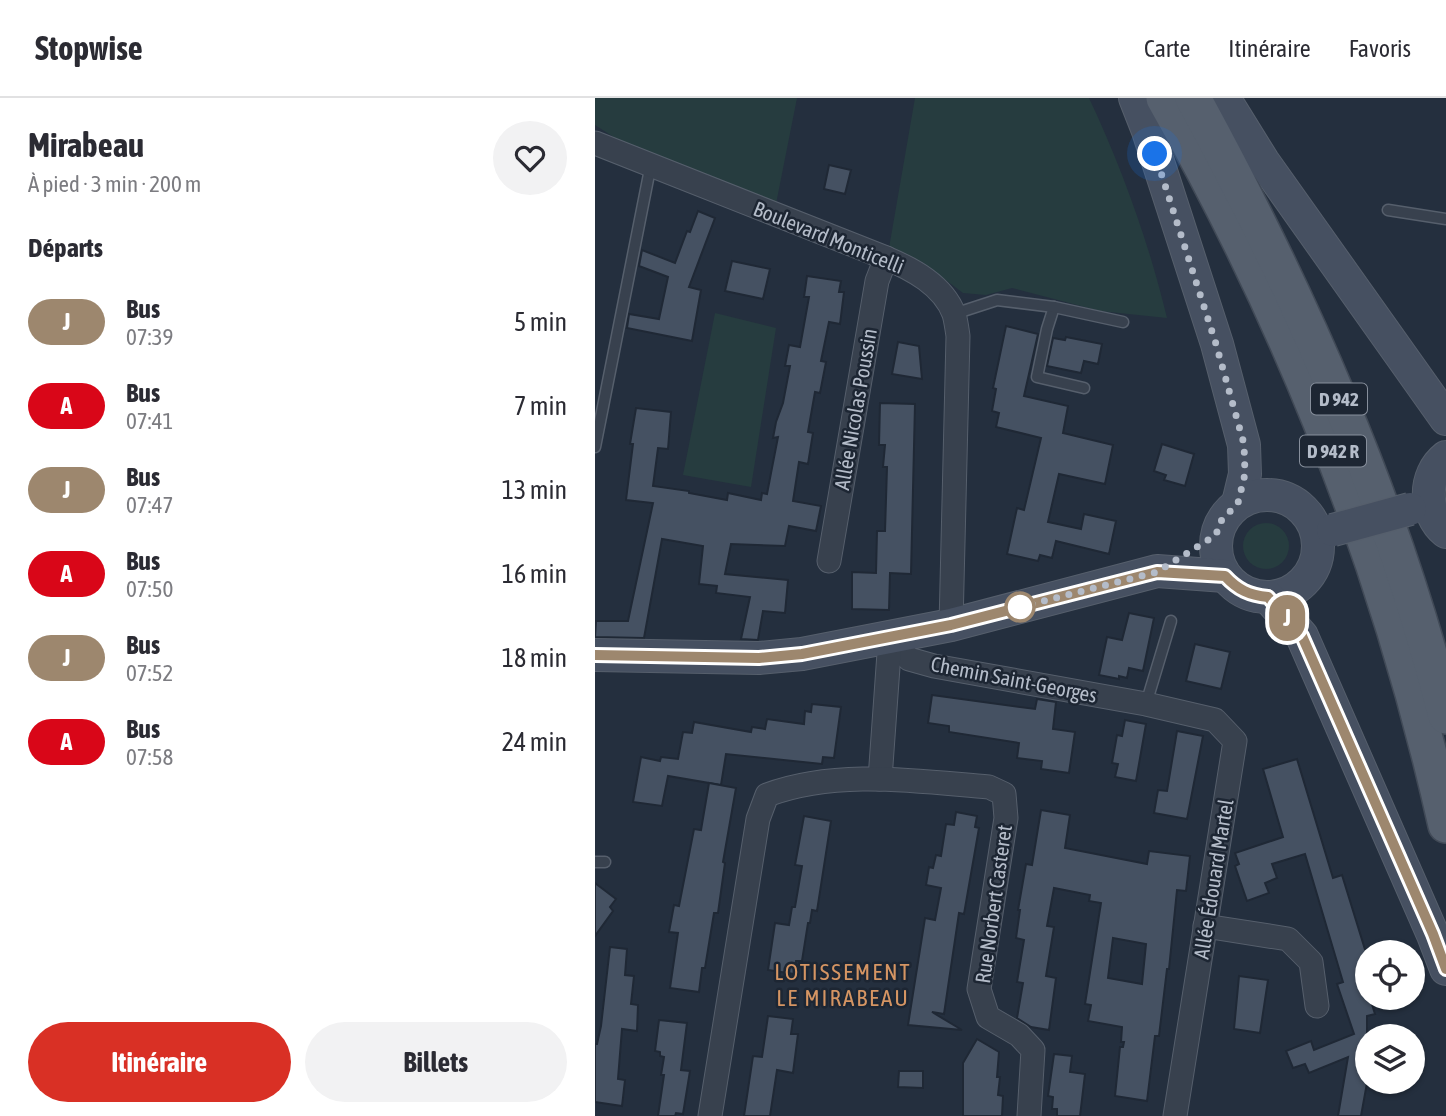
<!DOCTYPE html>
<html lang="fr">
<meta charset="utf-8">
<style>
body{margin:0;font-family:"Asap Condensed",sans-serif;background:#f2f2f3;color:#2b2b33;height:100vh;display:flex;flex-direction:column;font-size:26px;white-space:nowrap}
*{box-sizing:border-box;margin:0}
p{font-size:23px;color:#7c7c81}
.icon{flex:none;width:38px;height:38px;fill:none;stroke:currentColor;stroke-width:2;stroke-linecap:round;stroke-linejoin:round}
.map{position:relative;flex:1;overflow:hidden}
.details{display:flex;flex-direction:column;background:#fff;width:595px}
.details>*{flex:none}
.badge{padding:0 14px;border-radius:23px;font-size:24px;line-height:46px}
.tools{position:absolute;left:760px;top:842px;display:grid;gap:14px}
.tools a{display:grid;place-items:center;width:70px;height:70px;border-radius:50%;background:#fff;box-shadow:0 2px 5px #0004;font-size:35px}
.you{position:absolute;width:35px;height:35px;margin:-18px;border:5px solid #fff;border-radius:50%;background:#1a73e8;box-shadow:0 0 0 10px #1a73e833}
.map>.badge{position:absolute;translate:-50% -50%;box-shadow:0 0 0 4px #fff}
h2{padding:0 28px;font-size:26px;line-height:63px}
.round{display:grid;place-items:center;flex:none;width:74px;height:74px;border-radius:37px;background:#f2f2f3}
.head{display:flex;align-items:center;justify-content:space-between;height:119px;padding:0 28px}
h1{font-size:33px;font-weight:700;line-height:52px}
.action{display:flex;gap:14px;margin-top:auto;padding:14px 28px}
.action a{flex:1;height:80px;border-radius:42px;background:#d93025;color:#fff;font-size:28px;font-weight:700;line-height:80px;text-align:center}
.action a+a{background:#f2f2f3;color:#2b2b33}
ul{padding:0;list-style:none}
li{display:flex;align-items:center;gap:21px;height:84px;padding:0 28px}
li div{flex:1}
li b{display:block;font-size:26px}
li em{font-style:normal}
li .badge{min-width:77px;font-weight:700;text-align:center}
header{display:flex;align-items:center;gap:42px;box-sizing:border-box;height:98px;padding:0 35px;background:#fff;border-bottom:2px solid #e1e1e2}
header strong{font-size:33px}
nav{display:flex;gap:38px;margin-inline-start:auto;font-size:24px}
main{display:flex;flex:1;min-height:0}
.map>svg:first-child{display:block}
.green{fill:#263c3f}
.building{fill:#455162;stroke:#1f2835;stroke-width:2;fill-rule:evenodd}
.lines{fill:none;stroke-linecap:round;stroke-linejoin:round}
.lane-casing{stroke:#565f6c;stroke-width:13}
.street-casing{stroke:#565f6c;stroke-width:25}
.secondary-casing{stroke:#565f6c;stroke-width:34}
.primary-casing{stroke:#414a57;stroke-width:38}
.lane{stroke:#38414e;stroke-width:10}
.street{stroke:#38414e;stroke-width:23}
.secondary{stroke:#465061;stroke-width:32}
.primary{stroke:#56606e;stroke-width:35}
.secondary-bridge-casing{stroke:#565f6c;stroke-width:34;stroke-linecap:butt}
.secondary-bridge{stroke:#465061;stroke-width:32}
.line-casing{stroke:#fff;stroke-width:16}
.line{stroke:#9d876e;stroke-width:10}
.walk{stroke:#b4bcc9;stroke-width:7;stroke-dasharray:0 12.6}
.stop-dot{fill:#fff;stroke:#9d876e;stroke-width:3.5}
.labels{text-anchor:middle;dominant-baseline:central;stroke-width:5;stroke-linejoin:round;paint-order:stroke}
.shield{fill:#1d2633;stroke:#878f9c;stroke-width:2}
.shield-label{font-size:19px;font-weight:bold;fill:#b4bcc9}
.street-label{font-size:21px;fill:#b4bcc9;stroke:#1d2633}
.neighbourhood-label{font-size:23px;letter-spacing:2px;fill:#d59563;stroke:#1d2633}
</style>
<header>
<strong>Stopwise</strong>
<nav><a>Carte</a><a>Itinéraire</a><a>Favoris</a></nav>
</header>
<main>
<section class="details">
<div class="head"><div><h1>Mirabeau</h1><p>À pied · 3 min · 200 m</p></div><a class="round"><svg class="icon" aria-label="heart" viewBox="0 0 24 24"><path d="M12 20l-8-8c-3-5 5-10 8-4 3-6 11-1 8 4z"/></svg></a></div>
<h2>Départs</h2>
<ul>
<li><span class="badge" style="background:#9d876e;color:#fff">J</span><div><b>Bus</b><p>07:39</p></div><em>5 min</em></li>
<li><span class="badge" style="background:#d90618;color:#fff">A</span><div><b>Bus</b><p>07:41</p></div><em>7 min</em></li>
<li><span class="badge" style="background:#9d876e;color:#fff">J</span><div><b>Bus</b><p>07:47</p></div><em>13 min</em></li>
<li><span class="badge" style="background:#d90618;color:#fff">A</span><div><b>Bus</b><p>07:50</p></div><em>16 min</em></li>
<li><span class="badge" style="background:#9d876e;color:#fff">J</span><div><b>Bus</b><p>07:52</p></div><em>18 min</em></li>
<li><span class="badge" style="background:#d90618;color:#fff">A</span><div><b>Bus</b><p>07:58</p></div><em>24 min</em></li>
</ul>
<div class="action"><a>Itinéraire</a><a>Billets</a></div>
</section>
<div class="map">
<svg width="851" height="1018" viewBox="0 0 851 1018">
<rect width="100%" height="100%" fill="#242f3e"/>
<g class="green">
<path d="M0 0H202L181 106 34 49 0 27Z"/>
<path d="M320 0H494C527 70 554 145 572 220L505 213 417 190 391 197 368 195 327 164 294 150Z"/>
<path d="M120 215 181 230 156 389 88 377Z"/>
<circle cx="671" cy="448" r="23"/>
</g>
<g class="building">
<path d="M234 67 256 72 250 96 229 91Z"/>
<path d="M103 113 120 120 94 189 106 192 97 243 32 230 34 216 64 221 73 179 44 168 47 152 80 165 92 133 95 134Z"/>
<path d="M137 163 175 171 168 201 130 193Z"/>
<path d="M212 178 246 183 244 194H249L245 226 234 224 226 263 231 264 225 295 220 294 213 334 218 335 213 366 204 364 198 403 226 408 221 433 194 428 190 448 136 446 130 476 193 482 190 515 168 513 163 542 146 541 155 499 121 495 122 488 104 486 108 448 67 441 49 540 0 539 1 523H33L58 405 31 402 38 346H35L41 310 76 314 73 351 63 350 58 388 94 393V395L132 402 133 395 166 402 167 395 172 396 176 375 183 339 178 340 181 324 188 305 195 268H190L194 247 205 249 214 199H209Z"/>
<path d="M411 228 443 236 429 298 473 308 468 335 518 347 510 386 464 376 453 424 486 431 489 416 521 423 514 456 461 443 457 460 445 457 443 463 412 456 422 410 429 412 446 340 401 329 404 315 397 313 401 291 398 290Z"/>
<path d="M471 239 507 246 503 266 489 263 486 275 452 268 458 240 470 242Z"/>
<path d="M303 244 324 248 327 281 297 276Z"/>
<path d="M285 305 320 306 316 476 295 475 294 512 257 511V474L281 475 282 433H290L292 369H288L290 347H284Z"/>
<path d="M567 346 599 356 590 388 569 382 571 377 559 373Z"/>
<path d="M534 515 559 520 548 573 534 570 532 580 524 578V581L504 577 512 539 527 542Z"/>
<path d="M600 546 635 554 626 591 591 583Z"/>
<path d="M337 597 440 611 442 601 461 604 458 631 480 634 474 675 446 671 447 663 422 660 424 645 354 634V628L333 625Z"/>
<path d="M217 606 246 609 239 660 228 659 227 666 131 656 126 687 73 678 67 708 38 704 46 659 65 663 66 659 83 661 88 634 97 635 99 624 156 634 157 629 170 631 172 621 209 626 210 613 216 614Z"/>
<path d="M530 622 551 626 541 683 520 679 523 666 517 665 522 637 527 638Z"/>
<path d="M582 633 608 638 592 721 559 715 563 692 572 693Z"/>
<path d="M702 661 738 780 747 777 772 858V866L764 868 772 890V900H775L780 916 772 918V985L766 1018H743L753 959 714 975 710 966 698 970 691 953 716 943 719 952 759 936 742 886 748 884 710 756 677 766 682 780 670 785 674 795 652 803 640 768 644 766 640 755 688 739 668 671Z"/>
<path d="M114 685 141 690 128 764 130 765 123 815H119L110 870H107L104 894 75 890 83 835 74 834 79 807 84 808 99 731 106 732Z"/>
<path d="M446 712 475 717 470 750 552 766 554 753 595 758 591 793 582 792 574 871H572L564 938H560L552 1003 520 998 525 949H528L529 944H526L527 929 493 923 496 907 490 906 506 805 494 803 495 797 459 790 452 828 459 829 451 878 461 880 454 932 436 929 422 920 428 885 422 884 429 842 421 840 425 812H423L431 766 437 767ZM518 840 551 846 547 886 513 880Z"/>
<path d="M361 714 382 718 380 729 384 730 369 816 364 815 349 916 337 914 367 932 313 927 330 820 340 822 346 790 331 787 334 769 338 770 341 757 346 758 351 726 359 727Z"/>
<path d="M209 718 236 723 222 813 217 812 215 825H213L207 863H201L199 876 173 872 180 825 194 827 197 809H200L207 768 200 767Z"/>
<path d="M0 785 21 801 15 809 18 813 0 838Z"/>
<path d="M15 849 32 851 30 877 39 878 36 906 43 907 42 933 27 931 23 981 30 982 27 1008 0 1004V946H2L6 928Z"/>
<path d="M644 878 673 882 665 935 639 931Z"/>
<path d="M173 918 198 921 196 936H203L198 975 182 972 175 1018H149L158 958 167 959Z"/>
<path d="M64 922 92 925 86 972 95 973 88 1016 81 1015 80 1018H63L69 977H66L69 959 65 958V954L60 953Z"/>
<path d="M382 941 404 954 402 979H405L403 997 408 998 407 1018H368V965Z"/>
<path d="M459 956 477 958 475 974 490 976 485 1018H462V1011H457L458 999 453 998Z"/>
<path d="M304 973H328V990L303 989Z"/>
</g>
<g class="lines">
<defs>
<g id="lane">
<path d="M793 112 851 121"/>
<path d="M459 209 452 231 442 279 489 290"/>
<path d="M359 216 402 202 459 209 528 224"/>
<path d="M0 349 56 66"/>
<path d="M551 606 576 523"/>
<path d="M0 764H10"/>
</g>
<g id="street">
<path d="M0 45 291 160C317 171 348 187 359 216 361 223 362 231 363 238L356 527"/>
<path d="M234 463 282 183 291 160"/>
<path d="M295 541 314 561 339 568 551 606 620 622 640 643 580 1018"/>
<path d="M285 681 295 541"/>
<path d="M610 828 693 841 716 864 722 908"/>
<path d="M115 1018 163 721 172 697C242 671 321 683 394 689L409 696 411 720 384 891 393 919 424 937 438 952 434 1018"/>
</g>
<g id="secondary">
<path d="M540 0 553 33 622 246 649 347 650 376 643 405"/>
<path d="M629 0 668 63 851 321"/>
<path d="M851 359C828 377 828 415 851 434"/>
<circle cx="672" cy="448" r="51"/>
<path d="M673 499 707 538 838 837 851 871"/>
<path d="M0 557 164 560 207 556 356 527 562 473 630 478"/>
</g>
<g id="primary">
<path d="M569 0C698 227 794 472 851 727"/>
<path d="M598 0C705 196 796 401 851 618"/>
</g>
</defs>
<use href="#lane" class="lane-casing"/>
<use href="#street" class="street-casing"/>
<use href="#secondary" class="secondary-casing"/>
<use href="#primary" class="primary-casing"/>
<use href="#lane" class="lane"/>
<use href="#street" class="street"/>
<use href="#secondary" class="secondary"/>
<use href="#primary" class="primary"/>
<defs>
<path id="secondary-bridge" d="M738 432 815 411"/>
</defs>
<use href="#secondary-bridge" class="secondary-bridge-casing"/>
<use href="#secondary-bridge" class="secondary-bridge"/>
</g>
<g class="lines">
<defs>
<path id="line" d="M0 557 164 560 207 556 356 527 562 474 630 478C643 492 654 497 673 499L707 538 838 836 851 871"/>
</defs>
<use href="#line" class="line-casing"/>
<use href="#line" class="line"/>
<path class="walk" d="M425 509 562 474 621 437 625 424 643 405 650 376 649 346 621 246 560 56"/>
</g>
<circle class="stop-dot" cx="425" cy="509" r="14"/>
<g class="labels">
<g class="shield">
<rect x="716" y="285.5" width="56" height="31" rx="5"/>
<rect x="705" y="337.5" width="66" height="31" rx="5"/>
</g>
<g class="shield-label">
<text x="744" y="301">D 942</text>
<text x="738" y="353">D 942 R</text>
</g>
<g class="street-label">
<text transform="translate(234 139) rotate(22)">Boulevard Monticelli</text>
<text transform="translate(260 311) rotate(-80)">Allée Nicolas Poussin</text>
<text transform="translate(419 581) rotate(11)">Chemin Saint-Georges</text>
<text transform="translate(618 781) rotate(-81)">Allée Édouard Martel</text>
<text transform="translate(398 806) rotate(-82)">Rue Norbert Casteret</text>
</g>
<g class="neighbourhood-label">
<text x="248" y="874">LOTISSEMENT<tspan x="248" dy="26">LE MIRABEAU</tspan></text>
</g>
</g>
</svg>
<div class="tools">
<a><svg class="icon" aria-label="locate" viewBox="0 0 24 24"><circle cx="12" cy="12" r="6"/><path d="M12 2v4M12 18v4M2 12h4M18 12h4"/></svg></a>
<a><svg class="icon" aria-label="layers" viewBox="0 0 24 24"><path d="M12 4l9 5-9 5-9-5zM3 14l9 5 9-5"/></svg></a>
</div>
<div class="you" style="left:560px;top:56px"></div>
<b class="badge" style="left:692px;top:520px;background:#9d876e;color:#fff">J</b>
</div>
</main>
